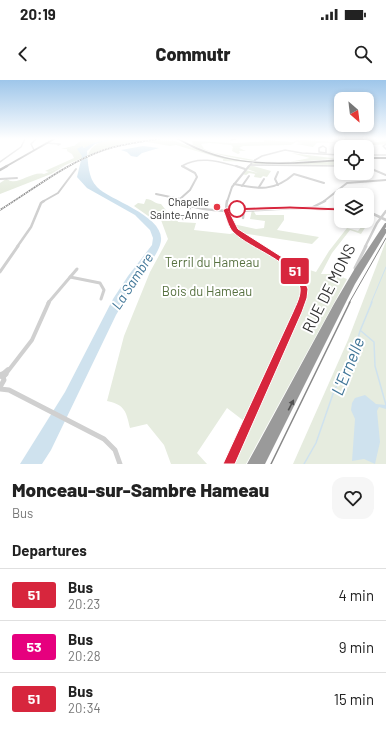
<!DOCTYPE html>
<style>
body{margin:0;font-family:Barlow,sans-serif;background:#f6f6f6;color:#222;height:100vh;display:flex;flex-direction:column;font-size:15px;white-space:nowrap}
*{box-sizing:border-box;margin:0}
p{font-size:13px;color:#767676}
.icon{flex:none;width:22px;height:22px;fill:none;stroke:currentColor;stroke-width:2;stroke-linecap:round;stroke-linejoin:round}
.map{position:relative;height:384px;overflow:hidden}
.side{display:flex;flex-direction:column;background:#fff;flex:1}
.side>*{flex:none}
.badge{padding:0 8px;border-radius:3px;font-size:14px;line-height:26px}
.needle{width:26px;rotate:152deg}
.fabs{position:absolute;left:334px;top:12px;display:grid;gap:8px}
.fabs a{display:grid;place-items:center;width:40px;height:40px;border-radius:8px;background:#fff;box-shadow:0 2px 6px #0003;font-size:20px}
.map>.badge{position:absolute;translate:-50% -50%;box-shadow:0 0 0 2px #fff}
h2{padding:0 12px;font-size:15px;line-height:36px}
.round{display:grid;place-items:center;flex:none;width:42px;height:42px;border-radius:12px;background:#f6f6f6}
.headline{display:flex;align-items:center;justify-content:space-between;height:68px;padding:0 12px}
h1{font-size:19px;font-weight:800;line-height:30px}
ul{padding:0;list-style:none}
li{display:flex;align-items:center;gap:12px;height:52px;padding:0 12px;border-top:1px solid #e0e0e0}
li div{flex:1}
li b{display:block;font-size:15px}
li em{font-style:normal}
li .badge{min-width:44px;font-weight:700;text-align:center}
.status{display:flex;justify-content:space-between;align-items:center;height:28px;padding:0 20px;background:#fff;direction:ltr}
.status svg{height:11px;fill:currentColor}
header{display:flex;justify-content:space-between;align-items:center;height:52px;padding:0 12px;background:#fff;font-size:18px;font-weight:800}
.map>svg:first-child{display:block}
.green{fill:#e6ecdf}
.water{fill:#cfe2ee}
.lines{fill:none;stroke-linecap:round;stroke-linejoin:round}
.stream-far1{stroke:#cfe2ee;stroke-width:1}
.stream{stroke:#cfe2ee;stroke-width:1.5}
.minor-far5{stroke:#d0d0d0;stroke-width:1.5}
.minor-far4{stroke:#d0d0d0;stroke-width:2}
.minor-far3{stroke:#d0d0d0;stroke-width:2.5}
.minor-far2{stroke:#d0d0d0;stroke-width:3}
.minor-far1{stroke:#d0d0d0;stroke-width:4}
.minor{stroke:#d0d0d0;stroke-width:5}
.major-far1{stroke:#ababab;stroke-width:2}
.major{stroke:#ababab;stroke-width:2.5}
.highway{fill:#9a9a9a;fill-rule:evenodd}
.tram-far1{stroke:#888;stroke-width:1}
.tram{stroke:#888;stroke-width:1.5}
.rail-casing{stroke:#888;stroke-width:1.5}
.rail{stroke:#fff;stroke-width:1;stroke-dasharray:1.5;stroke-linecap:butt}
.minor-bridge{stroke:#d0d0d0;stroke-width:1.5}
.oneway{fill:#525252}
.line{fill:#d7263d;stroke:#fff}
.poi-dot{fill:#e63946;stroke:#fff;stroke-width:1.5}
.stop-dot{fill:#fff;stroke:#d7263d;stroke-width:2}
.labels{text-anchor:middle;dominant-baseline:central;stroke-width:4;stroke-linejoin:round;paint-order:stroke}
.far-poi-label{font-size:11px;fill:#333;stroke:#fff;text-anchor:end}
.park-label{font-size:13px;fill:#56703f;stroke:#fff}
.water-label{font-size:14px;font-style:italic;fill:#3f7597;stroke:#fff}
.near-street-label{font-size:16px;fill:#333;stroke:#fff}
.near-water-label{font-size:17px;font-style:italic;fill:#3f7597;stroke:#fff}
</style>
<div class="status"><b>20:19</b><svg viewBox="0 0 49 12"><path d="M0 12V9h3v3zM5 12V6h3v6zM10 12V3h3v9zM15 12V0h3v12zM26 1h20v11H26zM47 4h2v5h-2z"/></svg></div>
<header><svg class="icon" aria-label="back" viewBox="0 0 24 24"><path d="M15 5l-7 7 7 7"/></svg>Commutr<svg class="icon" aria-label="search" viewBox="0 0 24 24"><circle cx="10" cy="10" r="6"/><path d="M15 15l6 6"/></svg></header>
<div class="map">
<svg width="386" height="384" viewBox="0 0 386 384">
<rect width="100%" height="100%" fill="#fff"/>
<g class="green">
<path d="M83 59H109L96 62 84 68 83 66 82 78 49 92 45 91 74 78 72 74 67 71V69H61L73 66 62 65 74 66Z"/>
<path d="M119 59 149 60 122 64 88 75C93 61 106 61 119 59Z"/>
<path d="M299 59H301L291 65 243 66 239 68 246 71H239L240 73 238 74 232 71 233 67 231 65 209 63 201 64 204 69 215 73 254 80 253 81C232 78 212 74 193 65L192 61C206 61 221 63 236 63 245 63 254 61 264 62V60L293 62Z"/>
<path d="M303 59H305L303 60 361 64 386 61V64C362 67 341 61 317 63L313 67 296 64 303 63 296 62Z"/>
<path d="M151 60 175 61 213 75 251 82 223 81V79L176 65 170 66 147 62Z"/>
<path d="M291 73 332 78 341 77V78C312 81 284 83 255 81L289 82 310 78Z"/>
<path d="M341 80V85L252 84 253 83 291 84Z"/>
<path d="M66 85 51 94 0 114V103L6 99C8 99 9 101 11 101 21 103 33 91 44 94Z"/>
<path d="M250 86H253L271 91 267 97 263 96 261 98 254 97 255 94 249 93 246 95 242 94 245 90 258 93 247 89Z"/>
<path d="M146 119C152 119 155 124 161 124L173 139H177L178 142 196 143 194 150 230 154 237 152 287 183 298 197 302 215 227 384H224L244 341 227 328 197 373 207 384H171L164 365 147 344 130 348C126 331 125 325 107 321L124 256 150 192 168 159 161 140 151 138 134 126 138 123 144 124Z"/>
<path d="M252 130H253L256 135H284V140L277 150 319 157 312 164 241 153 233 144 256 149 264 148 265 141 250 139Z"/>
<path d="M367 140H370L361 154 350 150 332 173 321 194H334L347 199 346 201 246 384H233L269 303 304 218C307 203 299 193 288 183L316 192 329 171 347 148 358 151Z"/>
<path d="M386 161V384H293L348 260Z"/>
</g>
<g class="water">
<path d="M116 59 95 64 87 71C88 82 88 98 97 107 110 121 170 137 160 165 156 178 144 189 136 200V201L116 235 51 370 42 384H20L65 312 113 219 128 196 152 165 153 158 150 150 135 135 87 108 77 97 82 76 77 69 82 66 84 68C94 62 104 59 116 59Z"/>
<path d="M143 66 159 68 142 73 137 77 131 76 127 72 121 70Z"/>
<path d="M365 315 376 324 386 325V329L379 327 377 331 380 362 375 384 364 379 352 381 355 339 351 330 352 323 355 318Z"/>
</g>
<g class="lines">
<path class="stream-far1" d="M371 223 386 187"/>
<g class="stream">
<path d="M361 251 374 262 375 286 386 325"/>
<path d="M304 384 316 363 334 311 354 272 360 251 372 222"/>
</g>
<g class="minor-far5">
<path d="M231 60 236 59"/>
<path d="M46 63 60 64 58 65"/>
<path d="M386 64 383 66 386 69"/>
<path d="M323 66 326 68V73L319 72V68Z"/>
<path d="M34 70 31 64 36 59"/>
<path d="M367 75H386"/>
<path d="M255 80 262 76 285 70 302 73 341 75"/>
<path d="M0 82 21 67 25 59"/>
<path d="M250 85 341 86"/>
<path d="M184 87 182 86C200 75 220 82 239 87"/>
<path d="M248 87 251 84"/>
</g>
<g class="minor-far4">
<path d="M236 86 245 89"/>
<path d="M367 87 386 95"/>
<path d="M278 92 275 99 278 105"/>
<path d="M0 99 17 98"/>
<path d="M234 104C259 109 274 112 294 94L324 103"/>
<path d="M242 106 249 96"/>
<path d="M259 107 264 99"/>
<path d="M156 114 180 119"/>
<path d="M180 119 181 122"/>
<path d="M180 119 190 110 197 97 195 93 182 86"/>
<path d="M42 122 58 113 76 89"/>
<path d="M227 122 232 107 249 86"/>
<path d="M323 122 347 103 386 100"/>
</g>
<g class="minor-far3">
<path d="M180 121C204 137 266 129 295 128 310 127 326 128 341 129"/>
<path d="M227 121C222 146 243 156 261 167"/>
<path d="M313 127 325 121"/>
<path d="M367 131 386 140"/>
<path d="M243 138 244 129"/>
<path d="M183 139 191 126"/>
<path d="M17 167 31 147 41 123 44 121"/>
<path d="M365 167 377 143 386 131"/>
</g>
<g class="minor-far2">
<path d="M259 166C281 180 310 192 300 223"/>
<path d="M356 190 355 188 366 166"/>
<path d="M0 192 18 166"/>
<path d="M70 197 100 203 104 210 101 219"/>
<path d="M48 223 77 189"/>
</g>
<g class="minor-far1">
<path d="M1 295 8 289"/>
<path d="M5 295 32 260 49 222"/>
<path d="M269 295 301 222"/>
</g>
<g class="minor">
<path d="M0 295 2 294"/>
<path d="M0 296 3 297 4 300 0 307"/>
<path d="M3 297 6 294"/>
<path d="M0 309 9 310 104 359 115 370 120 384"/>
<path d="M230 384 270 294"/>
</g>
<path class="major-far1" d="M5 87 54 59"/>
<path class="major" d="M0 90 7 86"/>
<g class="highway">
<path d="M177 59H179C194 66 209 73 225 77 263 86 303 82 341 79V81C286 85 226 90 177 59Z"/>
<rect x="367" y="77" width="19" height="2"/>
<path d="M385 143H386V147L385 149H386V153L355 204 265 384H247L334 224 354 190Z"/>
</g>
<path class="tram-far1" d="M349 223 386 158"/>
<path class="tram" d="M271 384 350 222"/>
<defs>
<path id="rail" d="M0 130C34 109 66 83 104 70 122 64 141 62 159 59"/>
</defs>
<use href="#rail" class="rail-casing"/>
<use href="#rail" class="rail"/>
<path class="minor-bridge" d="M251 84 255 80"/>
</g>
<defs><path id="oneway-solid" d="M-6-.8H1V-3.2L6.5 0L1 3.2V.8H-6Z"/></defs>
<use class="oneway" href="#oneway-solid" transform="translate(291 325) rotate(-63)"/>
<linearGradient id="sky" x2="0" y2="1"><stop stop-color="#9ec6ea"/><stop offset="0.52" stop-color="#fff"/><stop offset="1" stop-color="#fff" stop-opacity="0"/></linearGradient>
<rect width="386" height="113" fill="url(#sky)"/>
<path class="line" d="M290 126 341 128 344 129 341 131 290 129 229 131 238 149 293 184 302 194 308 209 307 218 302 232 235 384H223L293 232C296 225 301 216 300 208 295 181 251 170 233 152 228 147 226 136 223 130L226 128Z"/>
<circle class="poi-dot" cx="217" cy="127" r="4"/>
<circle class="stop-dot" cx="237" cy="129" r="8"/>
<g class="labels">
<g class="far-poi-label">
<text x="209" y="121">Chapelle<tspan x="209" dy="13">Sainte-Anne</tspan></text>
</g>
<g class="park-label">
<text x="212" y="182">Terril du Hameau</text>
<text x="207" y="211">Bois du Hameau</text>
</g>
<g class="water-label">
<text transform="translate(132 201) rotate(-57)">La Sambre</text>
</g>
<g class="near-street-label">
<text transform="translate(328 208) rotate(-63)">RUE DE MONS</text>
</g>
<g class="near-water-label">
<text transform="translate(347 286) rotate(-68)">L'Ernelle</text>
</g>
</g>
</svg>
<div class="fabs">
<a><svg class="needle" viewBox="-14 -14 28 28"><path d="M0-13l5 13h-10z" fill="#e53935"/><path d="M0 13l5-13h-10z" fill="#767676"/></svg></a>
<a><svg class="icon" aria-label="locate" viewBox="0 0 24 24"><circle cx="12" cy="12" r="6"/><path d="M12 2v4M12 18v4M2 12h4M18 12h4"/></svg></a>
<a><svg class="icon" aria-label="layers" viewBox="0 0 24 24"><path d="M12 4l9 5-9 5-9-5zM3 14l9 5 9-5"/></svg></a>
</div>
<b class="badge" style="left:295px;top:191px;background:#d7263d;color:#fff">51</b>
</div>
<section class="side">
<div class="headline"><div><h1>Monceau-sur-Sambre Hameau</h1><p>Bus</p></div><a class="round"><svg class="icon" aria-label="heart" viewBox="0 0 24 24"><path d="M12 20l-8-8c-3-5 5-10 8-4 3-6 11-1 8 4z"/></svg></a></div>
<h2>Departures</h2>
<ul>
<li><span class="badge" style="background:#d7263d;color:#fff">51</span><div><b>Bus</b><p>20:23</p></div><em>4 min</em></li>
<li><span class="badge" style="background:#e6007e;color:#fff">53</span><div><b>Bus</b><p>20:28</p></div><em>9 min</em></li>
<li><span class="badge" style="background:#d7263d;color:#fff">51</span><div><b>Bus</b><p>20:34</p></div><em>15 min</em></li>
</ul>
</section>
